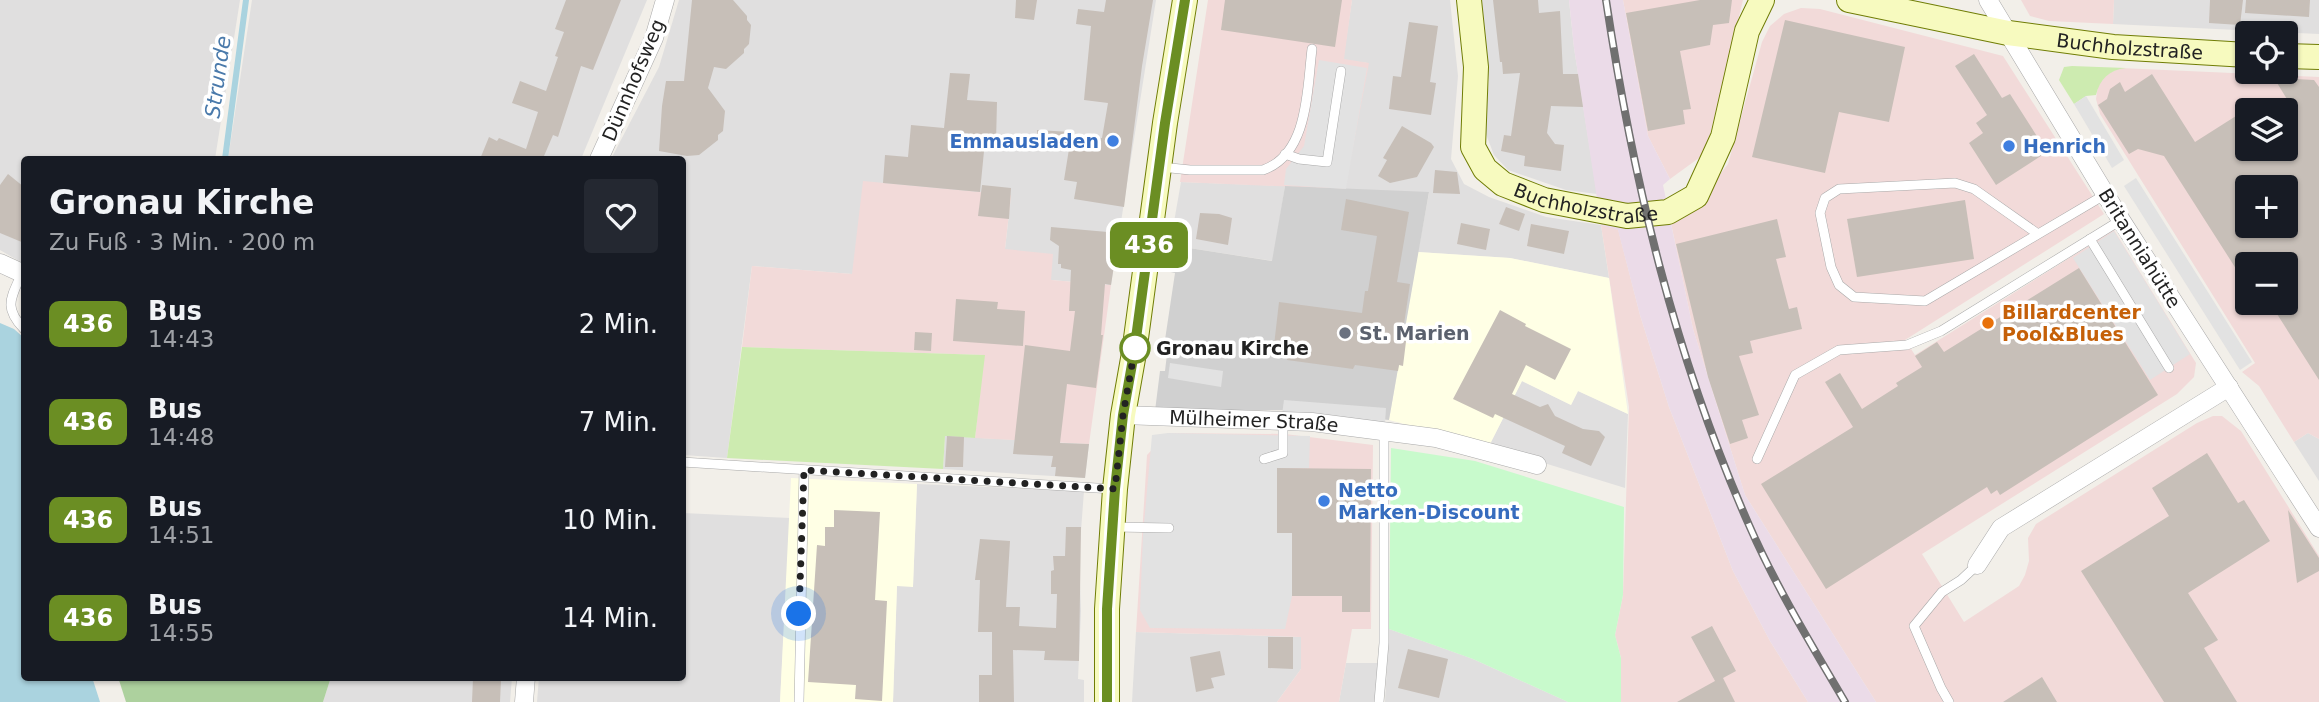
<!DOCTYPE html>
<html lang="de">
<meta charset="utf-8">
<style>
body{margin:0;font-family:"DejaVu Sans",sans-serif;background:#242831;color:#f1f3f6;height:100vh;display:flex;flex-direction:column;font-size:26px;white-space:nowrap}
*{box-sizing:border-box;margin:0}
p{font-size:23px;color:#9ea1a6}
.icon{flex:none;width:38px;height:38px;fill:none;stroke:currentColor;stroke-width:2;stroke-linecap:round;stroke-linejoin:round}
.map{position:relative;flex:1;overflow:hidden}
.side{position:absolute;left:21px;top:156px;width:665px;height:525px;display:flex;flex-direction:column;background:#171b24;border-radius:7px;box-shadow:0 2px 5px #0004}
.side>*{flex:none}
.badge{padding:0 14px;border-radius:10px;font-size:24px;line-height:46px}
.fabs{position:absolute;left:2235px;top:21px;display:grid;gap:14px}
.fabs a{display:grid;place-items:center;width:63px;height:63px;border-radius:7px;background:#171b24;box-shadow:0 2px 5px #0004;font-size:35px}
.you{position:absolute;width:35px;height:35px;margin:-18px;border:5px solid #fff;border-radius:50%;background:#1a73e8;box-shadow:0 0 0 10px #1a73e833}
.map>.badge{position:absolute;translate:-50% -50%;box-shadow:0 0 0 4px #fff}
.round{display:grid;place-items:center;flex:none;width:74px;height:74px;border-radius:7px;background:#242831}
.overview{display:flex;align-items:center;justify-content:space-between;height:119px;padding:0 28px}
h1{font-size:33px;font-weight:600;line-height:52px}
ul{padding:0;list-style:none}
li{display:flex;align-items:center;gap:21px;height:98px;padding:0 28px}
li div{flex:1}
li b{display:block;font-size:26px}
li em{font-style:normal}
li .badge{min-width:77px;font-weight:700;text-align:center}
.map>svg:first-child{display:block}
.residential{fill:#e0dfdf}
.commercial{fill:#f2dad9;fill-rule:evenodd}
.industrial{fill:#ebdbe8}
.education{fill:#ffffe5}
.religious{fill:#d0d0d0}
.grass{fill:#cdebb0}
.forest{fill:#add19e}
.park{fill:#c8facc}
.parking{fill:#e2e2e2}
.water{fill:#aad3df}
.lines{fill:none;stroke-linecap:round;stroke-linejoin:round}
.stream{stroke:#aad3df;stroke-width:6}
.building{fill:#c7bfb8;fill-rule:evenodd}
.lane-casing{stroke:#a9a9a9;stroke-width:10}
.street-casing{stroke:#a9a9a9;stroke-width:19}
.secondary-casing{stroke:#707d05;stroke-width:26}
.lane{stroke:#fff;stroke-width:9}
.street{stroke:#fff;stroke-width:18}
.secondary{stroke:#f7fabf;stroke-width:24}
.rail-casing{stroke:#707070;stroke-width:8}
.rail{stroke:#fff;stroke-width:5;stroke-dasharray:16;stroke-linecap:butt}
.line-casing{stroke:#fff;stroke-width:16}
.line{stroke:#6b8e23;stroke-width:10}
.walk{stroke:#222;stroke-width:7;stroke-dasharray:0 12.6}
.shop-dot{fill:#3f7fe0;stroke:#fff;stroke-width:2.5}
.food-dot{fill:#e8710a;stroke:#fff;stroke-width:2.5}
.worship-dot{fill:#6b7280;stroke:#fff;stroke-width:2.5}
.stop-dot{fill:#fff;stroke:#6b8e23;stroke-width:3.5}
.labels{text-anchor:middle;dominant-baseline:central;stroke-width:7;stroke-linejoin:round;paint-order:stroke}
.street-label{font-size:19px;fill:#222;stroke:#fff}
.shop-label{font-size:19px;font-weight:bold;fill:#366cbe;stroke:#fff;text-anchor:start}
.food-label{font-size:19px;font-weight:bold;fill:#c56008;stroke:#fff;text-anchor:start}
.worship-label{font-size:19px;font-weight:bold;fill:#5b616d;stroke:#fff;text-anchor:start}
.stop-label{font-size:19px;font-weight:bold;fill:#222;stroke:#fff;text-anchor:start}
.water-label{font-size:21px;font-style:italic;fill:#4a7aab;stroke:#fff}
</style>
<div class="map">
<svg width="2319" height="702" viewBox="0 0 2319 702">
<rect width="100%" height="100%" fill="#f2efe9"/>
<g class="residential">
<path d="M0 0H240L215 159H24V264L0 250Z"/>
<path d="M252 0H647L581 159H228Z"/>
<path d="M679 0H1156L1111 285 1051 280 1005 249 1011 196 852 274 752 266 727 458 683 455 682 159H611L659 67Z"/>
<path d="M1352 0H1450L1458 76 1451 159 1464 184 1489 197 1546 217 1601 225 1609 278 1510 258 1418 252 1429 193 1345 189 1368 63 1343 60Z"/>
<path d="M1482 0H1569L1574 48 1597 194 1566 190 1508 170 1494 155 1484 129 1489 81Z"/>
<path d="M2114 0H2319V34L2113 24Z"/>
<path d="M1181 182 1285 186 1273 261 1170 245Z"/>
<path d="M1522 381 1571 405 1578 391 1628 414 1625 488 1489 446Z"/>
<path d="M2308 433 2319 439V481L2294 442Z"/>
<path d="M945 436 1089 444 1085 478 943 469Z"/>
<path d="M917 484 1084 491 1079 557 1081 611 1078 679 1084 680V702H893L897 586H913Z"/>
<path d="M683 513 790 518 780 702H537L539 677H682Z"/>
<path d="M1389 629 1473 659 1568 702H1385Z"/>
<path d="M1136 632 1302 637 1301 669 1277 702H1132Z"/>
<path d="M1346 663H1380L1376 702H1339Z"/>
<path d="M331 677H512L510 702H323Z"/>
</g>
<g class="commercial">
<path d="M1208 0H1352L1344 59 1369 63 1345 189 1180 182Z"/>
<path d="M1623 0H1743L1710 135 1703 155 1670 179 1648 136Z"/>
<path d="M2021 0H2114L2113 24 2049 21 2030 16Z"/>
<path d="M1801 8 1820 9 2003 56 2104 214 1905 340 1915 355 2114 230 2196 363 2194 377 2177 394 1922 554 1964 622 2019 586 2025 575 2029 561 2028 538 2036 524 2197 423 2213 416H2222L2241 431 2319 556V702H1876L1745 495 1693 329 1671 223 1708 190 1728 164 1762 42 1770 26 1784 14Z"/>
<path d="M2120 68 2319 77V439L2308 433 2294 442 2259 386 2242 372 2255 363 2100 114 2096 99 2098 86 2107 74ZM2247 110H2286V149H2247ZM2247 187H2286V226H2247ZM2247 264H2286V303H2247Z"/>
<path d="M863 181 1011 195 1005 249 1053 254 1051 280 1111 285 1089 444 975 438 984 355 742 347 752 266 852 274Z"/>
<path d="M1601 225 1618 229 1640 315 1669 407 1733 571 1770 641 1808 702H1621V658L1615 635 1623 595 1629 407Z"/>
<path d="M1168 433 1285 434 1373 445 1371 629H1352L1339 702H1277L1301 669V637L1136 632 1147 455Z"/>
</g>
<path class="industrial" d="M1569 0H1623L1648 136 1670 179 1663 185 1693 329 1745 495 1876 702H1808L1770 641 1733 571 1669 407 1640 315 1618 230 1601 225 1574 48Z"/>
<g class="education">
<path d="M1418 252 1510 258 1609 278 1628 414 1578 391 1571 405 1522 381 1489 446 1389 420Z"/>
<path d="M791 478 917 484 913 587 897 586 893 702H780Z"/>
</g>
<path class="religious" d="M1285 186 1429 192 1389 420 1293 410 1155 411 1160 371H1165L1167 354 1163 353 1175 273 1166 271 1170 245 1272 261Z"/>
<g class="grass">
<path d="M2072 66 2126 68C2109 70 2100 79 2096 95L2086 96 2074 104 2059 80 2064 67Z"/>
<path d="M742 347 985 355 975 438 945 436 943 469 727 458Z"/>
</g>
<path class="forest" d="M118 677H331L323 702H126Z"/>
<path class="park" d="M1391 448 1475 461 1624 507 1623 595 1615 635 1621 658V702H1568L1473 659 1389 629Z"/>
<g class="parking">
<path d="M1319 60 1367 68 1346 189 1284 185 1286 169 1304 146Z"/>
<path d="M2086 96 2124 160 2112 168 2074 104Z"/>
<path d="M2136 178 2252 362 2240 370 2124 186Z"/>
<path d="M2114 231 2190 354 2150 380 2073 258Z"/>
<path d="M1170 363 1223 371 1221 387 1168 378Z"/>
<path d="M1284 400 1386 408 1385 423 1282 415Z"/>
<path d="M1168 433 1310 436 1309 468H1277V533H1292V596L1285 629 1150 628 1140 610 1143 535 1152 435Z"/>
</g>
<path class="water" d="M0 323 14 329 24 338V677H92L100 702H0Z"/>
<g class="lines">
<path class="stream" d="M225 159 246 0"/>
</g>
<g class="building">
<path d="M566 0H621L593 70 581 66 558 137 553 135 544 156 550 159H480L489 137 497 141 499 138 526 149 538 112 512 103 520 81 546 91 558 57 555 56 564 32 555 29Z"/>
<path d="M692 0H733L747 16V20L751 25 749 44 744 49V53L726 69 714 67 708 88 725 111 723 131 718 135V140L699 155 687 156 659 151 662 106 666 81H684Z"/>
<path d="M1016 0H1037L1034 20 1015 18Z"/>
<path d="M1106 0H1153L1142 66 1124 207 1074 199 1077 182 1064 180 1069 149 1037 146V130L1071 132V138L1072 135 1102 138 1108 103 1084 100 1091 26 1076 24 1078 9 1104 12Z"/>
<path d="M1225 0H1342L1335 47 1221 30Z"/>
<path d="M1493 0H1538L1539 13 1560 11 1563 74H1578L1583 107 1551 106 1547 133 1555 144 1564 145 1561 171 1524 166 1525 156 1501 151 1504 135 1511 136 1520 73 1503 74 1502 62H1500Z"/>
<path d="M1700 0H1732L1729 23 1713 25 1710 45 1680 51 1691 109 1683 110 1685 124 1648 131 1626 13Z"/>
<path d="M2210 0H2243L2240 25 2209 23Z"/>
<path d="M2246 0H2310L2309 17 2245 13Z"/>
<path d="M1785 20 1905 47 1889 122 1839 112 1825 173 1752 157Z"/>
<path d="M1409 22 1438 26 1430 82 1436 83 1431 115 1389 109 1393 76 1401 77Z"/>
<path d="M1974 54 2002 98 2010 94 2047 152 1996 185 1969 143 1983 133 1976 123 1987 115 1955 66Z"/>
<path d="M950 73 970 74 967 100 997 102 996 142 985 141 980 192 883 183 885 155 908 157 911 125 944 128Z"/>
<path d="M2152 74 2195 142 2247 109V149H2286V106L2290 104 2274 78 2314 80 2319 87V380L2270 303H2286V264H2247V286L2164 156 2138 149 2129 154 2098 105 2107 99 2110 89 2120 82 2125 92ZM2247 187H2286V226H2247Z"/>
<path d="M1402 126 1431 143 1434 147 1417 177 1390 183 1378 176 1387 160 1383 158Z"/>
<path d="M1435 170 1457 172 1460 194 1433 193Z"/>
<path d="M8 174 24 187V243L0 233V185Z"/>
<path d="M982 185 1011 188 1009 219 978 216Z"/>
<path d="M1346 199 1409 212 1397 282 1410 284 1404 324 1408 325 1403 366 1399 365 1398 371 1355 365 1353 369 1287 360V356L1273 354 1279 302 1362 313 1365 291H1368L1377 236 1341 230Z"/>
<path d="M1965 200 1974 259 1857 277 1847 219Z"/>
<path d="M1506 207 1525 214 1519 231 1499 224Z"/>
<path d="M1200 213 1219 214 1232 218 1228 245 1196 239Z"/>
<path d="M1777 219 1786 257 1776 259 1789 309 1797 307 1802 329 1750 341 1753 353 1739 356 1759 415 1742 420 1748 438 1730 444 1708 377 1676 244Z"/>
<path d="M1461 223 1490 229 1486 250 1457 244Z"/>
<path d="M1531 224 1569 231 1564 254 1527 246Z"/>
<path d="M1051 227 1119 233 1111 285 1105 284 1101 335H1103L1096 388 1067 384 1060 443 1089 444 1085 478 1055 476 1056 467H1051L1053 456 1013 454 1025 345 1070 351 1075 311H1069L1071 270 1061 268V264H1058L1059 246 1050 240Z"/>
<path d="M2079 268 2158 395 2000 495 1997 490 1991 494 1987 487 1826 589 1761 484 1853 427 1825 382 1840 373 1862 409 1898 386 1896 383 1922 367 1915 356 1937 342 1944 352Z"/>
<path d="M956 299 998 302 997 309 1025 311 1023 346 953 341Z"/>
<path d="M1500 310 1526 324 1525 326 1571 349 1555 380 1526 365 1512 394 1540 407 1548 404 1555 416 1583 429 1599 431 1605 437 1591 466 1562 453 1565 446 1495 414 1493 418 1453 399Z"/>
<path d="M915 332 932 333 931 351 914 350Z"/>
<path d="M947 436 964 437 963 467H945Z"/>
<path d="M2207 453 2238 503 2244 500 2270 541 2188 593 2218 640 2204 648 2237 702H2164L2081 571 2169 516 2152 488Z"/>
<path d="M1277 468 1371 469 1370 612H1342V596H1292V533H1277Z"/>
<path d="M834 510 880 512 875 600 887 601 882 701 855 699 856 685 808 682 817 545 825 546V527H834Z"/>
<path d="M2288 510 2319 558V571L2297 583Z"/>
<path d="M1066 527H1081L1079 661 1044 660 1045 651 1013 650 1014 702H979V675H992V632H978L980 580H975L980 539 1010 541 1006 607H1020L1019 626 1056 628 1057 594H1051V571L1054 570 1053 556H1065Z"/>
<path d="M1712 626 1736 671 1723 678 1735 702H1677L1715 681 1691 637Z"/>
<path d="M1268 637H1293V669L1268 668Z"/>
<path d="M1408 649 1448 659 1439 698 1398 688Z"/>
<path d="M1220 651 1225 675 1211 678 1214 688 1196 692 1190 657Z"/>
<path d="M2042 677 2057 702H2003Z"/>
<path d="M473 678 501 679 500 702H472Z"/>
</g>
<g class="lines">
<defs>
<g id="lane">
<path d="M1285 154 1299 159 1327 162 1341 71"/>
<path d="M1161 167 1190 170H1263C1309 154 1307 88 1312 49"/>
<path d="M2038 234 1974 189 1955 183 1839 189 1825 198 1820 213 1831 267 1839 285 1854 297 1925 301 2106 194"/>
<path d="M2090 239 2169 368"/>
<path d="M22 273C11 298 3 307 24 329"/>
<path d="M1264 459 1283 453V421"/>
<path d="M1757 459 1795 375 1839 350 1907 345 1941 331 2121 220"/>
<path d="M682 462 1113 489"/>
<path d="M1115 527 1169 528"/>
<path d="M799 702 804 470"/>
<path d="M1379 702 1384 643V431"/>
<path d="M1949 702 1941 688 1914 626 1942 592 1961 580 1977 565"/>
</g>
<g id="street">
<path d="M1988 0 2121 220 2319 528"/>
<path d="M599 159 654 38 665 0"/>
<path d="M0 263 24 274"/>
<path id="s1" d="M1123 415 1312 422 1436 438 1537 465"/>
<path d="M1977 565 2001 528 2229 387"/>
<path d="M524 702 526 677"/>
</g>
<g id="secondary">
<path id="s2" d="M1469 0 1476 67 1473 147 1485 169 1503 184 1544 200 1627 216 1668 212 1696 196 1723 137 1747 31 1762 0"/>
<path id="s3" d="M1849 0 2008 33 2113 47 2247 55"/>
<path d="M2286 56 2319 57"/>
<path d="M1107 702V609L1115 489 1123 415 1134 353 1165 123 1185 0"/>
</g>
</defs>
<use href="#lane" class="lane-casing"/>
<use href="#street" class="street-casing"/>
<use href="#secondary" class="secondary-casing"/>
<use href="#lane" class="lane"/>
<use href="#street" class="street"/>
<use href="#secondary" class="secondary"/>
<defs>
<path id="rail" d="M1606 0C1633 180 1675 358 1749 525 1776 587 1811 644 1845 702"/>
</defs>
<use href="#rail" class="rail-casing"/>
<use href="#rail" class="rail"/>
</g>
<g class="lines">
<defs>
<path id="line" d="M1107 702V609L1115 489 1123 415 1134 353 1165 123 1185 0"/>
</defs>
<use href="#line" class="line-casing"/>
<use href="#line" class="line"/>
<path class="walk" d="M799 614 804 470 1115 489 1123 415 1135 348"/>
</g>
<g class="shop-dot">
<circle cx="1113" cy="141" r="7"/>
<circle cx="2009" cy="146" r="7"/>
<circle cx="1324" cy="501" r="7"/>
</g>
<circle class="food-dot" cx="1988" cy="323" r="7"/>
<circle class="worship-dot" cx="1345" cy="333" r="7"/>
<circle class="stop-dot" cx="1135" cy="348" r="14"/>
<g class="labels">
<g class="street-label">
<text stroke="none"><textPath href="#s3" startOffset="285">Buchholzstraße</textPath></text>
<text transform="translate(633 80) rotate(-67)">Dünnhofsweg</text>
<text stroke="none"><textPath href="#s2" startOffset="282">Buchholzstraße</textPath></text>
<text transform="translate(2140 248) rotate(58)">Britanniahütte</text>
<text stroke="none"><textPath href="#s1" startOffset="131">Mülheimer Straße</textPath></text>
</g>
<g class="shop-label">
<text x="1099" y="141" text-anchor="end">Emmausladen</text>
<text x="2023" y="146">Henrich</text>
<text x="1338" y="490">Netto<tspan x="1338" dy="22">Marken-Discount</tspan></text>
</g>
<g class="food-label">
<text x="2002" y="312">Billardcenter<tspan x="2002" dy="22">Pool&amp;Blues</tspan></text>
</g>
<g class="worship-label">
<text x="1359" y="333">St. Marien</text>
</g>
<g class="stop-label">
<text x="1156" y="348">Gronau Kirche</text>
</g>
<g class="water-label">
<text transform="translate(218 77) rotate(-82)">Strunde</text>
</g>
</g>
</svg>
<div class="fabs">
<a><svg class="icon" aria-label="locate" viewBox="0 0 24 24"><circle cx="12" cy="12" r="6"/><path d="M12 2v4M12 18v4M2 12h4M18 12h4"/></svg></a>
<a><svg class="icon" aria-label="layers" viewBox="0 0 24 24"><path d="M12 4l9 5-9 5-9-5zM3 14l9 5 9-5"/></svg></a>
<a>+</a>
<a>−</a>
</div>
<div class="you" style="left:799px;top:614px"></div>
<b class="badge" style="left:1149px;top:245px;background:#6b8e23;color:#fff">436</b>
<section class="side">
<div class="overview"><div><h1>Gronau Kirche</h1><p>Zu Fuß · 3 Min. · 200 m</p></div><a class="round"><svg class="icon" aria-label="heart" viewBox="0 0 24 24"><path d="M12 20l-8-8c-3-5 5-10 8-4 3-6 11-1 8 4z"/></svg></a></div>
<ul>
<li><span class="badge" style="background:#6b8e23;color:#fff">436</span><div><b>Bus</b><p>14:43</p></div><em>2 Min.</em></li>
<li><span class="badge" style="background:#6b8e23;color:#fff">436</span><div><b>Bus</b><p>14:48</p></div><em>7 Min.</em></li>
<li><span class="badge" style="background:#6b8e23;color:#fff">436</span><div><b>Bus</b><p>14:51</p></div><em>10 Min.</em></li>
<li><span class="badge" style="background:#6b8e23;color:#fff">436</span><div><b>Bus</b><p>14:55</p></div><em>14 Min.</em></li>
</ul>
</section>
</div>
